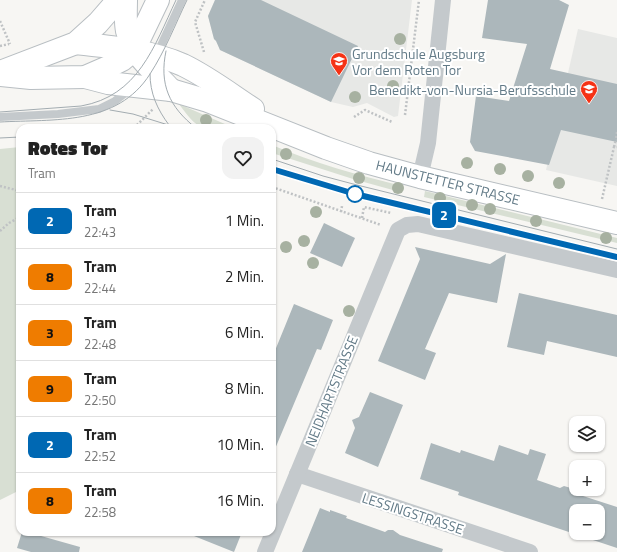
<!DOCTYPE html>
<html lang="de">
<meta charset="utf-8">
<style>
body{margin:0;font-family:"Titillium Web",sans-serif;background:#f2f2f2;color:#222;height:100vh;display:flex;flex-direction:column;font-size:15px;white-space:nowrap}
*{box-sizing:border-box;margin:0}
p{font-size:13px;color:#767676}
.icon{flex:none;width:22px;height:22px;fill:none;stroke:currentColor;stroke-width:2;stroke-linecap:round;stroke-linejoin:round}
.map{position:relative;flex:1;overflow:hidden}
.side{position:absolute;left:16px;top:124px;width:260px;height:412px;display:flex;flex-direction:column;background:#fff;border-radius:12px;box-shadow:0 1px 3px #0004}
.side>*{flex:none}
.badge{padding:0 8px;border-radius:6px;font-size:14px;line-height:26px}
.tools{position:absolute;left:569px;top:416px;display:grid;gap:8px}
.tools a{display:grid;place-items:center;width:36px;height:36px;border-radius:8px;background:#fff;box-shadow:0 1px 3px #0004;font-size:20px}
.map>.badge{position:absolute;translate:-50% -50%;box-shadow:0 0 0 2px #fff}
.round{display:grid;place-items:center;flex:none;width:42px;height:42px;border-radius:12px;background:#f2f2f2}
.summary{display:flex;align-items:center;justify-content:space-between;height:68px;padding:0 12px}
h1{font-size:19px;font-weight:800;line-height:30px}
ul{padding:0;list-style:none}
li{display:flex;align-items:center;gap:12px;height:56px;padding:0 12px;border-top:1px solid #e0e0e0}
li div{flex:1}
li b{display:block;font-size:15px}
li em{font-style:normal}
li .badge{min-width:44px;font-weight:700;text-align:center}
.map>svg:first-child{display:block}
.built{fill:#e7e8e6}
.green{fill:#d8dfd3}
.building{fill:#acb7bb;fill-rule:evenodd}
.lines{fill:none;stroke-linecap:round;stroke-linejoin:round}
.secondary-casing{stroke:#b8bec2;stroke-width:24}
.path{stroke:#bfc2c4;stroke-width:2.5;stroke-dasharray:2 2;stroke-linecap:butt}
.lane{stroke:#c4c9cc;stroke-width:8}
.street{stroke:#c4c9cc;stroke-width:16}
.secondary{stroke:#fff;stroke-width:22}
.tram{stroke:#a3acb1;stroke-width:1}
.tree{fill:#a7b1a1}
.line-casing{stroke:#fff;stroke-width:9}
.line{stroke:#0068b3;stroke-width:6}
.stop-dot{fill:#fff;stroke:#0068b3;stroke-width:2}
.labels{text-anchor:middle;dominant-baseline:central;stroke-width:4;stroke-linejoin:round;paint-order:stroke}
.poi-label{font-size:14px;fill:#627a87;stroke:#fff;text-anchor:start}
.street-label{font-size:14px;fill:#627a87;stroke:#fff}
</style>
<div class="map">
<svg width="617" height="552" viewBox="0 0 617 552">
<rect width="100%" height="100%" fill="#f7f6f3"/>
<g class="built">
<path d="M215 0H412L398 116 394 117 367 103 353 107 331 102 220 50 217 41 214 39 208 16Z"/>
<path d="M578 29 617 38V186L546 170Z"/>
</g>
<g class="green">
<path d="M179 104 234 128C225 128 213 130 205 128 194 126 185 112 179 104Z"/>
<path d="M272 145C314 163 358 175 402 186L400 192 353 179 272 153Z"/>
<path d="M20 147V490L0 500V149Z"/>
<path d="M425 191 617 238V243L424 197Z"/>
</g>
<g class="building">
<path d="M215 0H261L358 46 331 102 220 50 216 41 214 39 208 16Z"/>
<path d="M488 0H559L569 5 550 69 617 84V142L561 130 549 165 475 151 470 142 476 96 509 101 527 44 482 38Z"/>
<path d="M324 223 355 238 342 267 310 253Z"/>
<path d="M415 247 490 264 506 254 497 303 449 293 425 349 436 353 425 380 378 361 420 259Z"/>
<path d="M519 293 617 315V357L547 341 544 355 507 347Z"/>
<path d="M294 304 333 320 321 350 317 349 272 456V358Z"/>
<path d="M370 392 403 405 378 467 345 453 355 428 352 420 359 417Z"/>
<path d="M431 443 460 453 461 450 494 461 499 445 528 455 530 449 546 454 537 480 560 488 564 486 581 491 583 496 617 507V548L458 495 459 492 420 479ZM576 511H598V533H576Z"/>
<path d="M320 508 330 512V510L347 516 346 518 385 532 388 530H393L400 535 443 549 442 552H302Z"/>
<path d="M22 532H27L80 547 79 552H31L17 548Z"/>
<path d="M184 532H242L234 552Z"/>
</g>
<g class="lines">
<defs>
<g id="secondary">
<path d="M126 0C126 10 125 21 127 31 133 56 155 72 171 90"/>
<path d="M76 43C112 47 149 50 183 65 208 77 230 94 253 109"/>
<path d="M0 72 76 43 98 23 118 0"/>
<path d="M0 75 31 78 85 77 108 67 122 60 134 50 158 0"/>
<path d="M85 77 108 83 171 90 208 101 326 148 369 163 420 177 617 223"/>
</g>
</defs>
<use href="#secondary" class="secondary-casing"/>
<g class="path">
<path d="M0 21 10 44"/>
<path d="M0 46 9 44"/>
<path d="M204 52 195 22 205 0"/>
<path d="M405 115 419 0"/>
<path d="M354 117 365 110 392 122"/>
<path d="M134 128 153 109"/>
<path d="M617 132 616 139 617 140"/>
<path d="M614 147 616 139"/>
<path d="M0 186 20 191"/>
<path d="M272 187 381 225"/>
<path d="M602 199 614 147H617"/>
<path d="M341 212 342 206"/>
<path d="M362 218 364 207 391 213"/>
<path d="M0 231 9 223 20 217"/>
</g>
<g class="lane">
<path d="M157 54 182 0"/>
<path d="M0 117 58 114 99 109 115 101 129 90"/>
</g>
<g class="street">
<path d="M420 177 428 143 443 0"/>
<path d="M297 474 530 552"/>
<path d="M265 552 398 230 407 225 418 224 617 270"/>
</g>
<use href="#secondary" class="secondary"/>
<g class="tram">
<path d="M166 51C159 84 169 107 196 128"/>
<path d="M150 74C150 93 157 109 169 125"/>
<path d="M110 110 133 114 178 128"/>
<path d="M0 112 81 106C138 96 154 47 176 0"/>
<path d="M0 122C54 119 117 126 150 74 165 51 175 25 187 0"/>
<path d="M0 138 20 137"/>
<path d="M272 159 323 176 357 185 617 249"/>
<path d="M272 169 355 194 617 257"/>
</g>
</g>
<g class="tree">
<circle cx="400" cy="39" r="6"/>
<circle cx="393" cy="86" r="6"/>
<circle cx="355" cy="97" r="6"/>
<circle cx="206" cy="120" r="6"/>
<circle cx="286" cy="154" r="6"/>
<circle cx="467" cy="163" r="6"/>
<circle cx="500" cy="169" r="6"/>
<circle cx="528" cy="176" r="6"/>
<circle cx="359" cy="178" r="6"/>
<circle cx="559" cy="183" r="6"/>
<circle cx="398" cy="188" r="6"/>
<circle cx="440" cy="198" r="6"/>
<circle cx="472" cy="205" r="6"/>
<circle cx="490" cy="209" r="6"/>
<circle cx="316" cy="212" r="6"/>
<circle cx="536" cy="221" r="6"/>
<circle cx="606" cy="238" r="6"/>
<circle cx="304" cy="241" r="6"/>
<circle cx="286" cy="247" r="6"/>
<circle cx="313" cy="263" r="6"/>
<circle cx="349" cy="311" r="6"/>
</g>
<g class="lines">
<defs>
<path id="line" d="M272 169 355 194 617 257"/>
</defs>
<use href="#line" class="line-casing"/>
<use href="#line" class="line"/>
</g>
<defs>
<symbol id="school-pin" viewBox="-11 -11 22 30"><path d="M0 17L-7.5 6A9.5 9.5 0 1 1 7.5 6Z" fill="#f53215" stroke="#fff"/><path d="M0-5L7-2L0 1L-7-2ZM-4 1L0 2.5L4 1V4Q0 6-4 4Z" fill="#fff"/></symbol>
</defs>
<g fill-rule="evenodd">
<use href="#school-pin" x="329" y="51" width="20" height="27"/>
<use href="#school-pin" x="579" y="79" width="20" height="27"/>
</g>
<circle class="stop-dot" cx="355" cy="194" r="8"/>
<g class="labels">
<g class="poi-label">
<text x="352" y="53">Grundschule Augsburg<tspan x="352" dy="16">Vor dem Roten Tor</tspan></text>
<text x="576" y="89" text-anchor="end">Benedikt-von-Nursia-Berufsschule</text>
</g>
<g class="street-label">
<text transform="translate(448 182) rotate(14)">HAUNSTETTER STRASSE</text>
<text transform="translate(331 391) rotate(-68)">NEIDHARTSTRASSE</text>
<text transform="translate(413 513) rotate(18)">LESSINGSTRASSE</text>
</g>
</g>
</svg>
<div class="tools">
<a><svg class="icon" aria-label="layers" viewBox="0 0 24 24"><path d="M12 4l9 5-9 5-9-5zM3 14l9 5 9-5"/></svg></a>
<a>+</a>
<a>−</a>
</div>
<b class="badge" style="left:444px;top:215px;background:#0068b3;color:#fff">2</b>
<section class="side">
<div class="summary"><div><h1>Rotes Tor</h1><p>Tram</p></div><a class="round"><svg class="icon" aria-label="heart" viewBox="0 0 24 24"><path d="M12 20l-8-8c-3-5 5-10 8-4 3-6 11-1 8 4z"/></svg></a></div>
<ul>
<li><span class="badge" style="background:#0068b3;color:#fff">2</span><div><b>Tram</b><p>22:43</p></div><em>1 Min.</em></li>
<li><span class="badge" style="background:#ef7c00;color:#111">8</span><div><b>Tram</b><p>22:44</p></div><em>2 Min.</em></li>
<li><span class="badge" style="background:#ef7c00;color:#111">3</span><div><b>Tram</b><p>22:48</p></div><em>6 Min.</em></li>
<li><span class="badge" style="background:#ef7c00;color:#111">9</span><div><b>Tram</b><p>22:50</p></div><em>8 Min.</em></li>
<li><span class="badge" style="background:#0068b3;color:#fff">2</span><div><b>Tram</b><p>22:52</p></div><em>10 Min.</em></li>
<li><span class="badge" style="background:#ef7c00;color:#111">8</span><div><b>Tram</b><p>22:58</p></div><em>16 Min.</em></li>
</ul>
</section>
</div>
